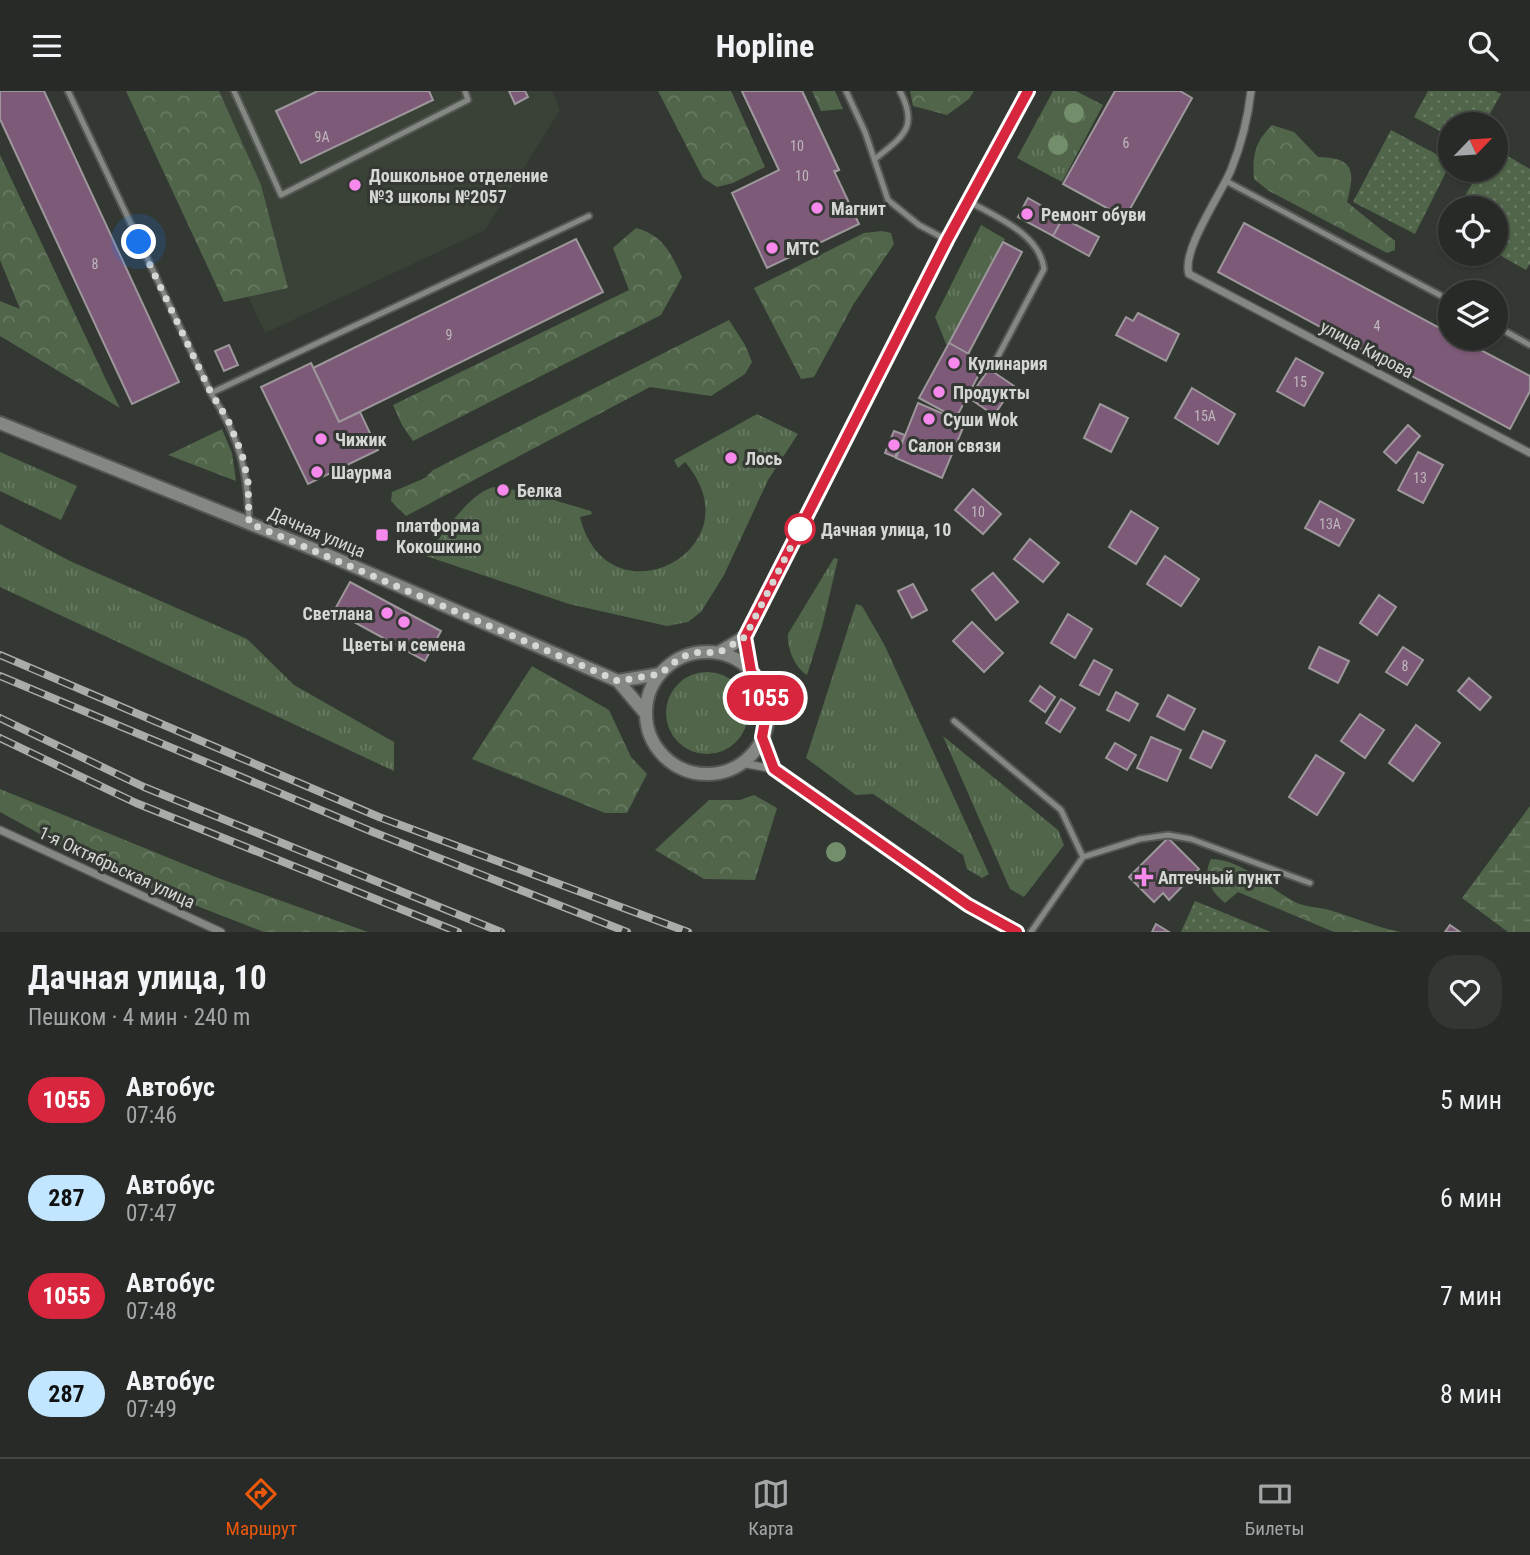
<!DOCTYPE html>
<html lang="ru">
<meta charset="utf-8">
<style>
body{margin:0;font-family:"Roboto Condensed",sans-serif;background:#333632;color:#f1f3f6;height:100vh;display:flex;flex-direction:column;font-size:26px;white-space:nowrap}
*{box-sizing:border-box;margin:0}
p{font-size:23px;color:#a4a7a7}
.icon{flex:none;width:38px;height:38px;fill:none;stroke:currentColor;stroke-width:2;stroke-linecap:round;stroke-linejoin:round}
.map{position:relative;height:841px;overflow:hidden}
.sheet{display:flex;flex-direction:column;background:#272a26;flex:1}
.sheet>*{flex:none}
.badge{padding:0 14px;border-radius:23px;font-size:24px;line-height:46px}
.needle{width:46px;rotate:65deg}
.tools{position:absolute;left:1438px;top:21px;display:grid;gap:14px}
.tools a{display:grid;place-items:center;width:70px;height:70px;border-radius:50%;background:#272a26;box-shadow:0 2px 5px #0004,0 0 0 2px #434643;font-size:35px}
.you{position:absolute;width:35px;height:35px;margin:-18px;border:5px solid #fff;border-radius:50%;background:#1a73e8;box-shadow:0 0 0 10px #1a73e833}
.map>.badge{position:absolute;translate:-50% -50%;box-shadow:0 0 0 4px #fff}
.round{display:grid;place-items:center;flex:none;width:74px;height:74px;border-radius:28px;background:#333632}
.summary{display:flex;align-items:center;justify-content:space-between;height:119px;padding:0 28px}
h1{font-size:33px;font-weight:700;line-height:52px}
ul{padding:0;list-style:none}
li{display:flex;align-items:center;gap:21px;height:98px;padding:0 28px}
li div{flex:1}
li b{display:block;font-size:26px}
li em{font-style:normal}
li .badge{min-width:77px;font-weight:700;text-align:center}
header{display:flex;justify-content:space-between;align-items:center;height:91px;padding:0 28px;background:#272a26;font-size:32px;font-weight:700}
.menu{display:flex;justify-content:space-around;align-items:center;height:98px;border-top:2px solid #434643;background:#272a26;font-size:19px;color:#a4a7a7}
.menu a{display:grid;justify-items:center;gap:4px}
.menu .current{color:#ea580c}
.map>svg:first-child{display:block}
.built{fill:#3a4238}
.grass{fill:url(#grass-tufts)}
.forest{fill:url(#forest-crowns)}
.wetland{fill:url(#wetland-marsh)}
.park{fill:url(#park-dots)}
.building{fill:#7d5a78;stroke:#9d979c;stroke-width:2}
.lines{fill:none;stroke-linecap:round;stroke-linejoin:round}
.service-casing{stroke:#535652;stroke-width:9}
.minor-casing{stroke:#535652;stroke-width:10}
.tertiary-casing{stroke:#535652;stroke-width:16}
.service{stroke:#838882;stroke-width:5}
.minor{stroke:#838882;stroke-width:7}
.tertiary{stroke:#838882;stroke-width:12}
.rail-casing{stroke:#a9aca8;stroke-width:8}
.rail{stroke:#343833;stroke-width:5;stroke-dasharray:16;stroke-linecap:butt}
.tree{fill:#738e6b}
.line-casing{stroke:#fff;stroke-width:16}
.line{stroke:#d7263d;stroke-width:10}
.walk{stroke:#d4d7d3;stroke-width:7;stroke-dasharray:0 12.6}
.poi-dot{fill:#f788ec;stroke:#343833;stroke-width:2.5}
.stop-dot{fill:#fff;stroke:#d7263d;stroke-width:3.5}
.labels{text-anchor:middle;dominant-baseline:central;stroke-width:6;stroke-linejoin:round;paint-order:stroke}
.number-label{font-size:14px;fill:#beb8bc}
.poi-label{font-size:18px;font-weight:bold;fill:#d4d7d3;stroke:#343833;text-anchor:start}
.street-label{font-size:18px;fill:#d4d7d3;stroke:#343833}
.stop-label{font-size:18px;font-weight:bold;fill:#d4d7d3;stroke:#343833;text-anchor:start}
</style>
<header><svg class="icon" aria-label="menu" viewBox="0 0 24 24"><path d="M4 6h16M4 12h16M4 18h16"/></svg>Hopline<svg class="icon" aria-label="search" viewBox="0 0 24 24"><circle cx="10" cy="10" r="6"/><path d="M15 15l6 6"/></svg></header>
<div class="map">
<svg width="1530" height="841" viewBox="0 0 1530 841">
<defs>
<pattern id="grass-tufts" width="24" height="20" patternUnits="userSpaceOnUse" patternTransform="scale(1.75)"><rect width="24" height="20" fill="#50654a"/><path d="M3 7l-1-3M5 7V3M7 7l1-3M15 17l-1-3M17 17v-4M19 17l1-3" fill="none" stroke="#687a63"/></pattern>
<pattern id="forest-crowns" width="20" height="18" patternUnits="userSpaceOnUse" patternTransform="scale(1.75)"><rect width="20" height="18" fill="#50654a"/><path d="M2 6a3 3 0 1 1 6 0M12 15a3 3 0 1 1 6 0" fill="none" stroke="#687a63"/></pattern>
<pattern id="wetland-marsh" width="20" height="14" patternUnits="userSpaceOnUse" patternTransform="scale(1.75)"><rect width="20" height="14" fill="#50654a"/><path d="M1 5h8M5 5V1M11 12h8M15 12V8" fill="none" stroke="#687a63"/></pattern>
<pattern id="park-dots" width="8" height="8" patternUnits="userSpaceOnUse" patternTransform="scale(1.75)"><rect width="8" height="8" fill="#50654a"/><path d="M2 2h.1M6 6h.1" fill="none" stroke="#687a63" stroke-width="1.8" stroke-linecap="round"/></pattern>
</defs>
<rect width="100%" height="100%" fill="#343833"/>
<path class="built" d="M153 0H552L560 19 485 139 265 242Z"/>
<g class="grass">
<path d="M1053 0H1076L1103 14 1062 91 1017 67Z"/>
<path d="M981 134 1005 148 947 255 935 226Z"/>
<path d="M757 323 798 343 768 389 724 484 701 521 688 531 667 535 569 513 426 465C440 447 471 399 495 396 509 395 574 415 591 420L592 423 580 426C607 536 760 459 685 371L678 377 674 369Z"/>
<path d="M0 361 77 395 61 429 0 400Z"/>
<path d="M0 433 70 470 247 548 294 594 394 651V680L0 496Z"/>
<path d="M834 467 838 468 822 536 807 584C794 576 787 557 788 543Z"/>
<path d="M856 513 862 515 884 553 989 783 982 787 967 778 963 764 873 703 856 704 806 667Z"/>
<circle cx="707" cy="622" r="41"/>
<path d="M943 645 1058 739 1064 754 1024 806 1010 798Z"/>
</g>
<g class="forest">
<path d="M126 0H219L261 94 288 197 224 211Z"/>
<path d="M658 0H731L765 76 733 92 717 96 703 87Z"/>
<path d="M812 0H835L843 18 821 20Z"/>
<path d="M910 0H974L969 8 947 24 913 15Z"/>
<path d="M1272 34 1294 41 1318 66C1355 67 1355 80 1347 111L1395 150V159L1387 162 1269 100 1254 88C1252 64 1255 51 1272 34Z"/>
<path d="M0 64 108 293 120 317 0 245V210L20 218 0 169Z"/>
<path d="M636 137C663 144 671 162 682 186L661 224 413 350 402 334 393 314 629 199 613 157Z"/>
<path d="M882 140 891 142 894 153 853 214 814 286 801 288 754 197 864 142Z"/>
<path d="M729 229 745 254 752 271 745 283 711 305 650 296 406 425 391 410 392 401 425 387 433 379Z"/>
<path d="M222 338 232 362 236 390 168 364Z"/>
<path d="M532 575 609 619 631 666 647 683 627 722H605L472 668Z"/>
<path d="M0 698 218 787 368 841H264L107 780 0 721Z"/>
<path d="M754 704 777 717 755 789 704 788 655 759 709 709H740Z"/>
<path d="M1211 768C1245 769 1268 798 1297 812 1306 816 1318 816 1329 819 1354 826 1375 836 1401 841H1334L1238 801 1225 812C1211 801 1202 785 1211 768Z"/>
</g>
<path class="wetland" d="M1530 715V841H1508L1462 807Z"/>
<g class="park">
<path d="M1428 0H1495L1501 3 1484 33H1451V46L1414 26Z"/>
<path d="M1391 39 1451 71 1415 143 1353 111Z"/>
<path d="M1496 58 1530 78V173L1526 179 1496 162V117H1458L1480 79H1496Z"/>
<path d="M1195 810 1271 841H1181Z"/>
</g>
<g class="building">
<path d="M0 0H44L179 291 132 313 0 28Z"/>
<path d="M318 0H429L433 9 301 72 276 20Z"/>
<path d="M509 0H525L528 6 515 13Z"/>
<path d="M742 0H802L839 79 790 102Z"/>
<path d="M742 0H802L839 79 834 80 859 133 767 177 732 102 779 79Z"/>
<path d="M1115 0H1180L1192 7 1125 127 1063 93Z"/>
<path d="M1028 107 1063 127 1053 145 1018 126Z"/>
<path d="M1063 127 1099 146 1089 165 1053 145Z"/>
<path d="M1244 132 1451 243V247H1458L1530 285V300L1510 338 1218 181Z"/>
<path d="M576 148 603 201 339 331 313 277Z"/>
<path d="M1003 151 1022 161 968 263 949 252Z"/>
<path d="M1138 222 1179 243 1166 270 1116 244 1126 226 1133 230Z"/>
<path d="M949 252 985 272 956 327 919 307Z"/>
<path d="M229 254 238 274 224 280 215 260Z"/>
<path d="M1296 267 1323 282 1304 315 1277 300Z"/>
<path d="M311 272 339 331 360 321 378 359 308 393 261 296Z"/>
<path d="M989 278 1014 295 994 324 969 307Z"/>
<path d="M1192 297 1235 323 1218 353 1175 327Z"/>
<path d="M918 312 965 332 942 387 896 367Z"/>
<path d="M1100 313 1128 327 1111 361 1084 347Z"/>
<path d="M1408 334 1420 345 1396 372 1384 361Z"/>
<path d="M894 340 905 344 895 366 885 362Z"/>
<path d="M1418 361 1443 374 1423 412 1398 399Z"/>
<path d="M973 398 1001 423 983 443 955 419Z"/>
<path d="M1320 410 1354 429 1339 455 1305 437Z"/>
<path d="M1131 420 1158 437 1136 473 1109 456Z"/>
<path d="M1030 448 1059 472 1043 491 1014 468Z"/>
<path d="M1165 465 1199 488 1181 515 1147 493Z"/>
<path d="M993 482 1018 511 996 529 972 499Z"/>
<path d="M350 491 441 540 425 570 334 520Z"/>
<path d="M913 493 927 519 912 527 898 500Z"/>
<path d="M1379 504 1396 516 1377 544 1360 532Z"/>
<path d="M1068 523 1092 538 1075 567 1051 552Z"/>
<path d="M972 531 1003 562 984 581 953 550Z"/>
<path d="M1319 556 1349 570 1338 592 1309 577Z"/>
<path d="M1403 556 1423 569 1407 594 1386 581Z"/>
<path d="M1094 569 1112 579 1099 604 1080 594Z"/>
<path d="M1469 587 1491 606 1480 619 1458 600Z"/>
<path d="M1040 595 1055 606 1045 621 1030 610Z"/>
<path d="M1116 601 1138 613 1129 630 1107 619Z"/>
<path d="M1168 604 1195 618 1184 639 1157 625Z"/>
<path d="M1061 608 1075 617 1060 641 1046 632Z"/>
<path d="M1360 623 1384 639 1365 667 1341 650Z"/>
<path d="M1416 634 1440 652 1413 690 1389 672Z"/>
<path d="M1203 640 1225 650 1211 677 1190 667Z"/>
<path d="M1151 646 1181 659 1167 690 1137 677Z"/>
<path d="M1115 652 1136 664 1127 679 1106 667Z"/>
<path d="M1316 664 1344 682 1317 724 1289 706Z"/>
<path d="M1168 747 1199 778 1169 809 1163 802 1154 811 1129 786Z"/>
<path d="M1156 833 1169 841H1152Z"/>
<path d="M1450 834 1460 841H1445Z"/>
</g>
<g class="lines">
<defs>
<g id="service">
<path d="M68 0 211 302C239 346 248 379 249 432"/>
<path d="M234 0 281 104 468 9 465 0"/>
<path d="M846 0 865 41 888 109 919 134 947 149"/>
<path d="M875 68C903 45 919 37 900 0"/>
<path d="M1226 90 1451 210"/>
<path d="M968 110C996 126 1040 143 1044 178L996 269"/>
<path d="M1496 235 1530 254"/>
<path d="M211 302 589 125"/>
<path d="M954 630 1061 719 1083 766"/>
<path d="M1031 841 1083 766 1140 748 1168 744 1191 748 1310 792"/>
</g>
<g id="minor">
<path d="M1251 0C1248 27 1241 54 1231 79 1221 103 1181 160 1189 183L1530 362"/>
<path d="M762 646 774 678"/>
<path d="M741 672 774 678 968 814 1016 841"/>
<path d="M0 739 221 841"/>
</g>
<g id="tertiary">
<path d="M0 332 323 462 618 590 646 623"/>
<path d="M745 546 751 580"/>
<circle cx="707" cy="622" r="61"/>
<path d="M718 562 745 546 947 149 1028 0"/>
<path d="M618 590 660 583"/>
</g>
</defs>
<use href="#service" class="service-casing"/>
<use href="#minor" class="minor-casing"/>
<use href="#tertiary" class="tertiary-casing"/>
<use href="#service" class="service"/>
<use href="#minor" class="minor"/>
<use href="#tertiary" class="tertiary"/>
<defs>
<g id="rail">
<path d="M0 564 379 726 688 841"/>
<path d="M0 585 373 741 627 841"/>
<path d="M0 627 144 696 501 841"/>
<path d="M0 647 136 712 458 841"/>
</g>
</defs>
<use href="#rail" class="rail-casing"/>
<use href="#rail" class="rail"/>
</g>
<g class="tree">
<circle cx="1074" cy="22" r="10"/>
<circle cx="1058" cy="54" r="10"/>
<circle cx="836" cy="761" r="10"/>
</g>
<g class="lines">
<defs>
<path id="line" d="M1017 841 968 814 774 678 762 646 768 614 762 596 751 580 745 546 947 149 1028 0"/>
</defs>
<use href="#line" class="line-casing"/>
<use href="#line" class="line"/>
<path class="walk" d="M139 151 211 302 228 329 242 363 248 390 249 432 618 590 660 583 681 566 699 561 718 562 745 546 800 438"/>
</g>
<g class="poi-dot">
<circle cx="355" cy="94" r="7"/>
<circle cx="817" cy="117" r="7"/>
<circle cx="1027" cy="123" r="7"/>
<circle cx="772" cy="157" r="7"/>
<circle cx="954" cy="272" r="7"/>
<circle cx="939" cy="301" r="7"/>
<circle cx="929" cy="328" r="7"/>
<circle cx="321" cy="348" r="7"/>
<circle cx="894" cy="354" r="7"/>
<circle cx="731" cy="367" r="7"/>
<circle cx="317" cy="381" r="7"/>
<circle cx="503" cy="399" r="7"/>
<rect x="375" y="437" width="14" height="14" rx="3.5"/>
<circle cx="387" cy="522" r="7"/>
<circle cx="404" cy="531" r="7"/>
<path d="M1140.5 775.5h7v7h7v7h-7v7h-7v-7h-7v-7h7z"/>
</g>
<circle class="stop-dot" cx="800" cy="438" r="14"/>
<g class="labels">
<g class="number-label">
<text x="322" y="46">9А</text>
<text x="1126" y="52">6</text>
<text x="797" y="55">10</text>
<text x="802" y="85">10</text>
<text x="95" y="173">8</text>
<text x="1377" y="235">4</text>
<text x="449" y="244">9</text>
<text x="1300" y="291">15</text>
<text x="1205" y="325">15А</text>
<text x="1420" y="387">13</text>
<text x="978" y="421">10</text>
<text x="1330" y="433">13А</text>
<text x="1405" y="575">8</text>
</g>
<g class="poi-label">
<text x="369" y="84">Дошкольное отделение<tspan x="369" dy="21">№3 школы №2057</tspan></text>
<text x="831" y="117">Магнит</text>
<text x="1041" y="123">Ремонт обуви</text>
<text x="786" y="157">МТС</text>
<text x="968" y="272">Кулинария</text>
<text x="953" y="301">Продукты</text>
<text x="943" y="328">Суши Wok</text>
<text x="335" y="348">Чижик</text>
<text x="908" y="354">Салон связи</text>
<text x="745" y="367">Лось</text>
<text x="331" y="381">Шаурма</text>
<text x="517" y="399">Белка</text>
<text x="396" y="434">платформа<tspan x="396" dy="21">Кокошкино</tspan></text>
<text x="373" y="522" text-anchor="end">Светлана</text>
<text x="404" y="553" text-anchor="middle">Цветы и семена</text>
<text x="1158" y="786">Аптечный пункт</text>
</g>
<g class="street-label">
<text transform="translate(1367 258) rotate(28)">улица Кирова</text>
<text transform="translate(317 441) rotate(23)">Дачная улица</text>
<text transform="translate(117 776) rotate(25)">1-я Октябрьская улица</text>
</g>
<g class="stop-label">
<text x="821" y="438">Дачная улица, 10</text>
</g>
</g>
</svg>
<div class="tools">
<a><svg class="needle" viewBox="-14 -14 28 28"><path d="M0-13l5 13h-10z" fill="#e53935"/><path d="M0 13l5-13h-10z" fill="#a4a7a7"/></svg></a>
<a><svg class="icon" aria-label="locate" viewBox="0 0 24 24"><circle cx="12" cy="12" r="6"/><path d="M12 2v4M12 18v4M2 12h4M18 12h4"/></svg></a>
<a><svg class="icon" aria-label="layers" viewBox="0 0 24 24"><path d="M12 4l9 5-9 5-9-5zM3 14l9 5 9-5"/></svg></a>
</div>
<div class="you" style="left:139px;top:151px"></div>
<b class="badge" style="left:765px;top:607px;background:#d7263d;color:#fff">1055</b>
</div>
<section class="sheet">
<div class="summary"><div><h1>Дачная улица, 10</h1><p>Пешком · 4 мин · 240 m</p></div><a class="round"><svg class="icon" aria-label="heart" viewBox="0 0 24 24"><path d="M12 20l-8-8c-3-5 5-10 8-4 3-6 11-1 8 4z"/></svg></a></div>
<ul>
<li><span class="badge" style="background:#d7263d;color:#fff">1055</span><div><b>Автобус</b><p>07:46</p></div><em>5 мин</em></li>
<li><span class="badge" style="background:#c2e6ff;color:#111">287</span><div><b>Автобус</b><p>07:47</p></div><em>6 мин</em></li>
<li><span class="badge" style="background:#d7263d;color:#fff">1055</span><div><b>Автобус</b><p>07:48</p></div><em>7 мин</em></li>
<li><span class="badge" style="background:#c2e6ff;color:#111">287</span><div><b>Автобус</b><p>07:49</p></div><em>8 мин</em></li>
</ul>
</section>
<nav class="menu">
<a class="current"><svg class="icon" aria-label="directions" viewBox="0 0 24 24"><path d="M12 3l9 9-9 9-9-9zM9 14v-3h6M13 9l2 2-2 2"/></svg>Маршрут</a>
<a><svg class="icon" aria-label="map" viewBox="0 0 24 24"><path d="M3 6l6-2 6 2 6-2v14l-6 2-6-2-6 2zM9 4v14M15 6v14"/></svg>Карта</a>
<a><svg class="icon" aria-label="tickets" viewBox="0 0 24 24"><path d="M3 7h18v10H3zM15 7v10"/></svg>Билеты</a>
</nav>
